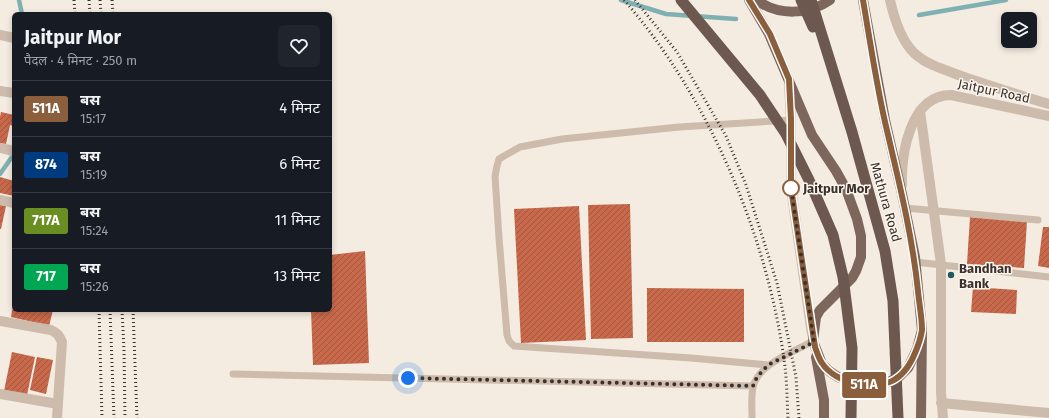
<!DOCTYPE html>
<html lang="hi">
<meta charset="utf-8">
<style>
body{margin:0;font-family:"Fira Sans","Noto Sans Devanagari",sans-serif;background:#20242c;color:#f1f3f6;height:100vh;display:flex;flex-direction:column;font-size:15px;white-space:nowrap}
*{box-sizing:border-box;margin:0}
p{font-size:13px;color:#9ea1a6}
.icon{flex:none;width:22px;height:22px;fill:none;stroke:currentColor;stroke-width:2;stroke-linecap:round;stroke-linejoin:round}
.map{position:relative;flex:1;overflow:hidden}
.details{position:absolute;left:12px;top:12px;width:320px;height:300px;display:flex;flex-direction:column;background:#171b24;border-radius:6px;box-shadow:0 2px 6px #0003}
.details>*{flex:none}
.badge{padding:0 8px;border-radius:3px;font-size:14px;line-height:26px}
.buttons{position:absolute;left:1001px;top:12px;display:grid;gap:8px}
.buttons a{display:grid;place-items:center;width:36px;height:36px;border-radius:6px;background:#171b24;box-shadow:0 2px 6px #0003;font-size:20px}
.you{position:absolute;width:20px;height:20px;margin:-10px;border:3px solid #fff;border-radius:50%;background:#1a73e8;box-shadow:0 0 0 6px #1a73e833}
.map>.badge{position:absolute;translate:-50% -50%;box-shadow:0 0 0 2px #fff}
.round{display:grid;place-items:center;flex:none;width:42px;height:42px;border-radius:6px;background:#20242c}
.summary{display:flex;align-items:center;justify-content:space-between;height:68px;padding:0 12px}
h1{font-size:19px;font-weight:700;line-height:30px}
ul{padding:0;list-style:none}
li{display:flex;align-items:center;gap:12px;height:56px;padding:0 12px;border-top:1px solid #363941}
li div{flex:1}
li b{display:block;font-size:15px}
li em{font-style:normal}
li .badge{min-width:44px;font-weight:700;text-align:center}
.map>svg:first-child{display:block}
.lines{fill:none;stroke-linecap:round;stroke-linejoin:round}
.stream{stroke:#7fb0b2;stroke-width:4.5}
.building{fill:url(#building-hatch)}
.service{stroke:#cdbbac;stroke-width:7}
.minor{stroke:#cdbbac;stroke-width:10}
.tertiary{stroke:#cdbbac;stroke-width:10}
.primary{stroke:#7d675c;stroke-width:10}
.trunk{stroke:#6c584f;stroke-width:11}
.rail{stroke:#3b302b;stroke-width:3;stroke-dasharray:1 3;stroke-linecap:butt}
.line-casing{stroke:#fff;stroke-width:9}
.line{stroke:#8b5e3c;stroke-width:6}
.walk{stroke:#3b302b;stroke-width:4;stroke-dasharray:0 7.2}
.stop-dot{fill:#fff;stroke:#8b5e3c;stroke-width:2}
.poi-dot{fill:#1f5a5e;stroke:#fbf5ee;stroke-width:1.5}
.labels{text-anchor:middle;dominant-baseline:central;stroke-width:3;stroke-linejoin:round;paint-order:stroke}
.street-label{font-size:13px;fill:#3b302b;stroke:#fbf5ee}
.stop-label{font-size:13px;font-weight:bold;fill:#3b302b;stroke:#fbf5ee;text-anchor:start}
.poi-label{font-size:13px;font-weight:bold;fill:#3b302b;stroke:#fbf5ee;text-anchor:start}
</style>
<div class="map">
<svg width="1049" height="418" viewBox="0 0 1049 418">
<defs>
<pattern id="building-hatch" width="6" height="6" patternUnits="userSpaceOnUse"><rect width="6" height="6" fill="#c8694b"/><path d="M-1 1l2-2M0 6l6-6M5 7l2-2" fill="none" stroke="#a4573f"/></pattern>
</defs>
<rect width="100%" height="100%" fill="#f4ebe1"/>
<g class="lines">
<g class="stream">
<path d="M19 0 22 14"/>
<path d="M621 0 666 14 736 19"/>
<path d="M919 15 1006 0"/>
<path d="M0 174 14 154"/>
</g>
</g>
<g class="building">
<path d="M1 112 14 115 13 126 10 125 6 144 0 143V117Z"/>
<path d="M0 177 14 181V196L0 193Z"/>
<path d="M630 204 633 338 591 339 588 205Z"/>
<path d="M0 205 6 206 1 229H0Z"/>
<path d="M579 206 586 340 521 343 514 209Z"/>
<path d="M970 217 1027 221 1024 268 967 264Z"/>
<path d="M1043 227H1049V268L1038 266Z"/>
<path d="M365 251 369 363 313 365 311 310H330V255Z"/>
<path d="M973 287 1017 290 1016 314 971 312Z"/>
<path d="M647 288 744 289V342H647Z"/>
<path d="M13 304 14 310H53L49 326 11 317Z"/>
<path d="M12 352 35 357 27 395 4 391Z"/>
<path d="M37 357 53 360 46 394 30 390Z"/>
</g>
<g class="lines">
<g class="service">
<path d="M905 208 1038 220"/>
<path d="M915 262 1049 277"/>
<path d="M768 365 691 358 514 346 509 341 507 335 499 238 495 176 497 166 499 159 504 156 520 147 562 139 679 127 791 120"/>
<path d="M233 374 753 386"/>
<path d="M752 418C752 408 751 397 753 387 758 364 794 352 813 341"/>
</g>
<g class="minor">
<path d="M0 35 14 38"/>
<path d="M789 83 791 120V188L812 334"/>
<path d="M0 91 14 93"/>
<path d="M0 148 14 151"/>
<path d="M0 200 14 203"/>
<path d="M0 321 51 330C57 333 59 335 62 342L57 418"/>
<path d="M0 394 58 404"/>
<path d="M941 403 1049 413"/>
</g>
<g class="tertiary">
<path d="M890 0C894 18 901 40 914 53 928 66 949 71 967 78 994 87 1021 96 1049 104"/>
<path d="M920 111 941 264V392L943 418"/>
<path d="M902 185C901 154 910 95 951 95L1049 116"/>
</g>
<g class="primary">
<path d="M749 0 769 34 812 135 836 171 846 189 857 219 861 236V257L856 271 852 278 820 310 816 317 813 341 822 364 829 371 838 377 849 382 878 385 889 382 900 376 908 368 917 349 922 330"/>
<path d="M757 0C777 16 809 15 830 0"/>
<path d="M863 0 885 120 902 194 915 257 922 330 921 418"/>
<path d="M816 357 824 400V418"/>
</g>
<g class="trunk">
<path d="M681 0 760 95 786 134 809 180 833 235 843 277 852 348 851 418"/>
<path d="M801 0 813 27"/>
<path d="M811 0 852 132 885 251 893 301 898 418"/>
</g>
<g class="rail">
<path d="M74 0 75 14"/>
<path d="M89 0 90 14"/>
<path d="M100 0 101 14"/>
<path d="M112 0 113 14"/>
<path d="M624 0C709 97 769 239 785 367 787 383 787 401 788 418"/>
<path d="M635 0 677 52 726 136 746 185 777 283 796 377 799 418"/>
<path d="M99 310 102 418"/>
<path d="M110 310 114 418"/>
<path d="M122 310 124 350 125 418"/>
<path d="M133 310 137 418"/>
</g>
</g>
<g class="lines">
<defs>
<path id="line" d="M749 0 770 34 789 79 791 120V188L815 347C817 352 819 359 822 363 829 374 843 381 855 383 885 389 903 382 915 353 918 346 921 337 922 330 922 317 919 303 918 291 912 233 898 178 885 122 876 82 870 41 863 0"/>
</defs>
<use href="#line" class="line-casing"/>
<use href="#line" class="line"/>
<path class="walk" d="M408 378 753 386 757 377 768 365 814 342 791 188"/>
</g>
<circle class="stop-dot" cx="791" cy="188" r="8"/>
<circle class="poi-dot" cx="951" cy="275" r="4"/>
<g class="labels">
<g class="street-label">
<text transform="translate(994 91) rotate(12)">Jaitpur Road</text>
<text transform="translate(886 202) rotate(74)">Mathura Road</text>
</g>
<g class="stop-label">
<text x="803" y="188">Jaitpur Mor</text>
</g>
<g class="poi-label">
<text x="959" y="268">Bandhan<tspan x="959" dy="15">Bank</tspan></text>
</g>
</g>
</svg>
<div class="buttons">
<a><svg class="icon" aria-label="layers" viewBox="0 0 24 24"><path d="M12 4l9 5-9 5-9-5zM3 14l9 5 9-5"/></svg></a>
</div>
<div class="you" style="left:408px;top:378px"></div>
<b class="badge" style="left:864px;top:385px;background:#8b5e3c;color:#fff">511A</b>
<section class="details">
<div class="summary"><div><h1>Jaitpur Mor</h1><p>पैदल · 4 मिनट · 250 m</p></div><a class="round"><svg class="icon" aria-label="heart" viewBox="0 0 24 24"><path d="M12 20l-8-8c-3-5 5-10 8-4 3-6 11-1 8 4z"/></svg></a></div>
<ul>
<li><span class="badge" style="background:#8b5e3c;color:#fff">511A</span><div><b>बस</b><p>15:17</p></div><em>4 मिनट</em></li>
<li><span class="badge" style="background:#003b80;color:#fff">874</span><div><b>बस</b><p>15:19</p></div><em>6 मिनट</em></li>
<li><span class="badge" style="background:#6b8e23;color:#fff">717A</span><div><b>बस</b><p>15:24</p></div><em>11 मिनट</em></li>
<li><span class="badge" style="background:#00a651;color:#fff">717</span><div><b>बस</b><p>15:26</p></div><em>13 मिनट</em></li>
</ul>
</section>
</div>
